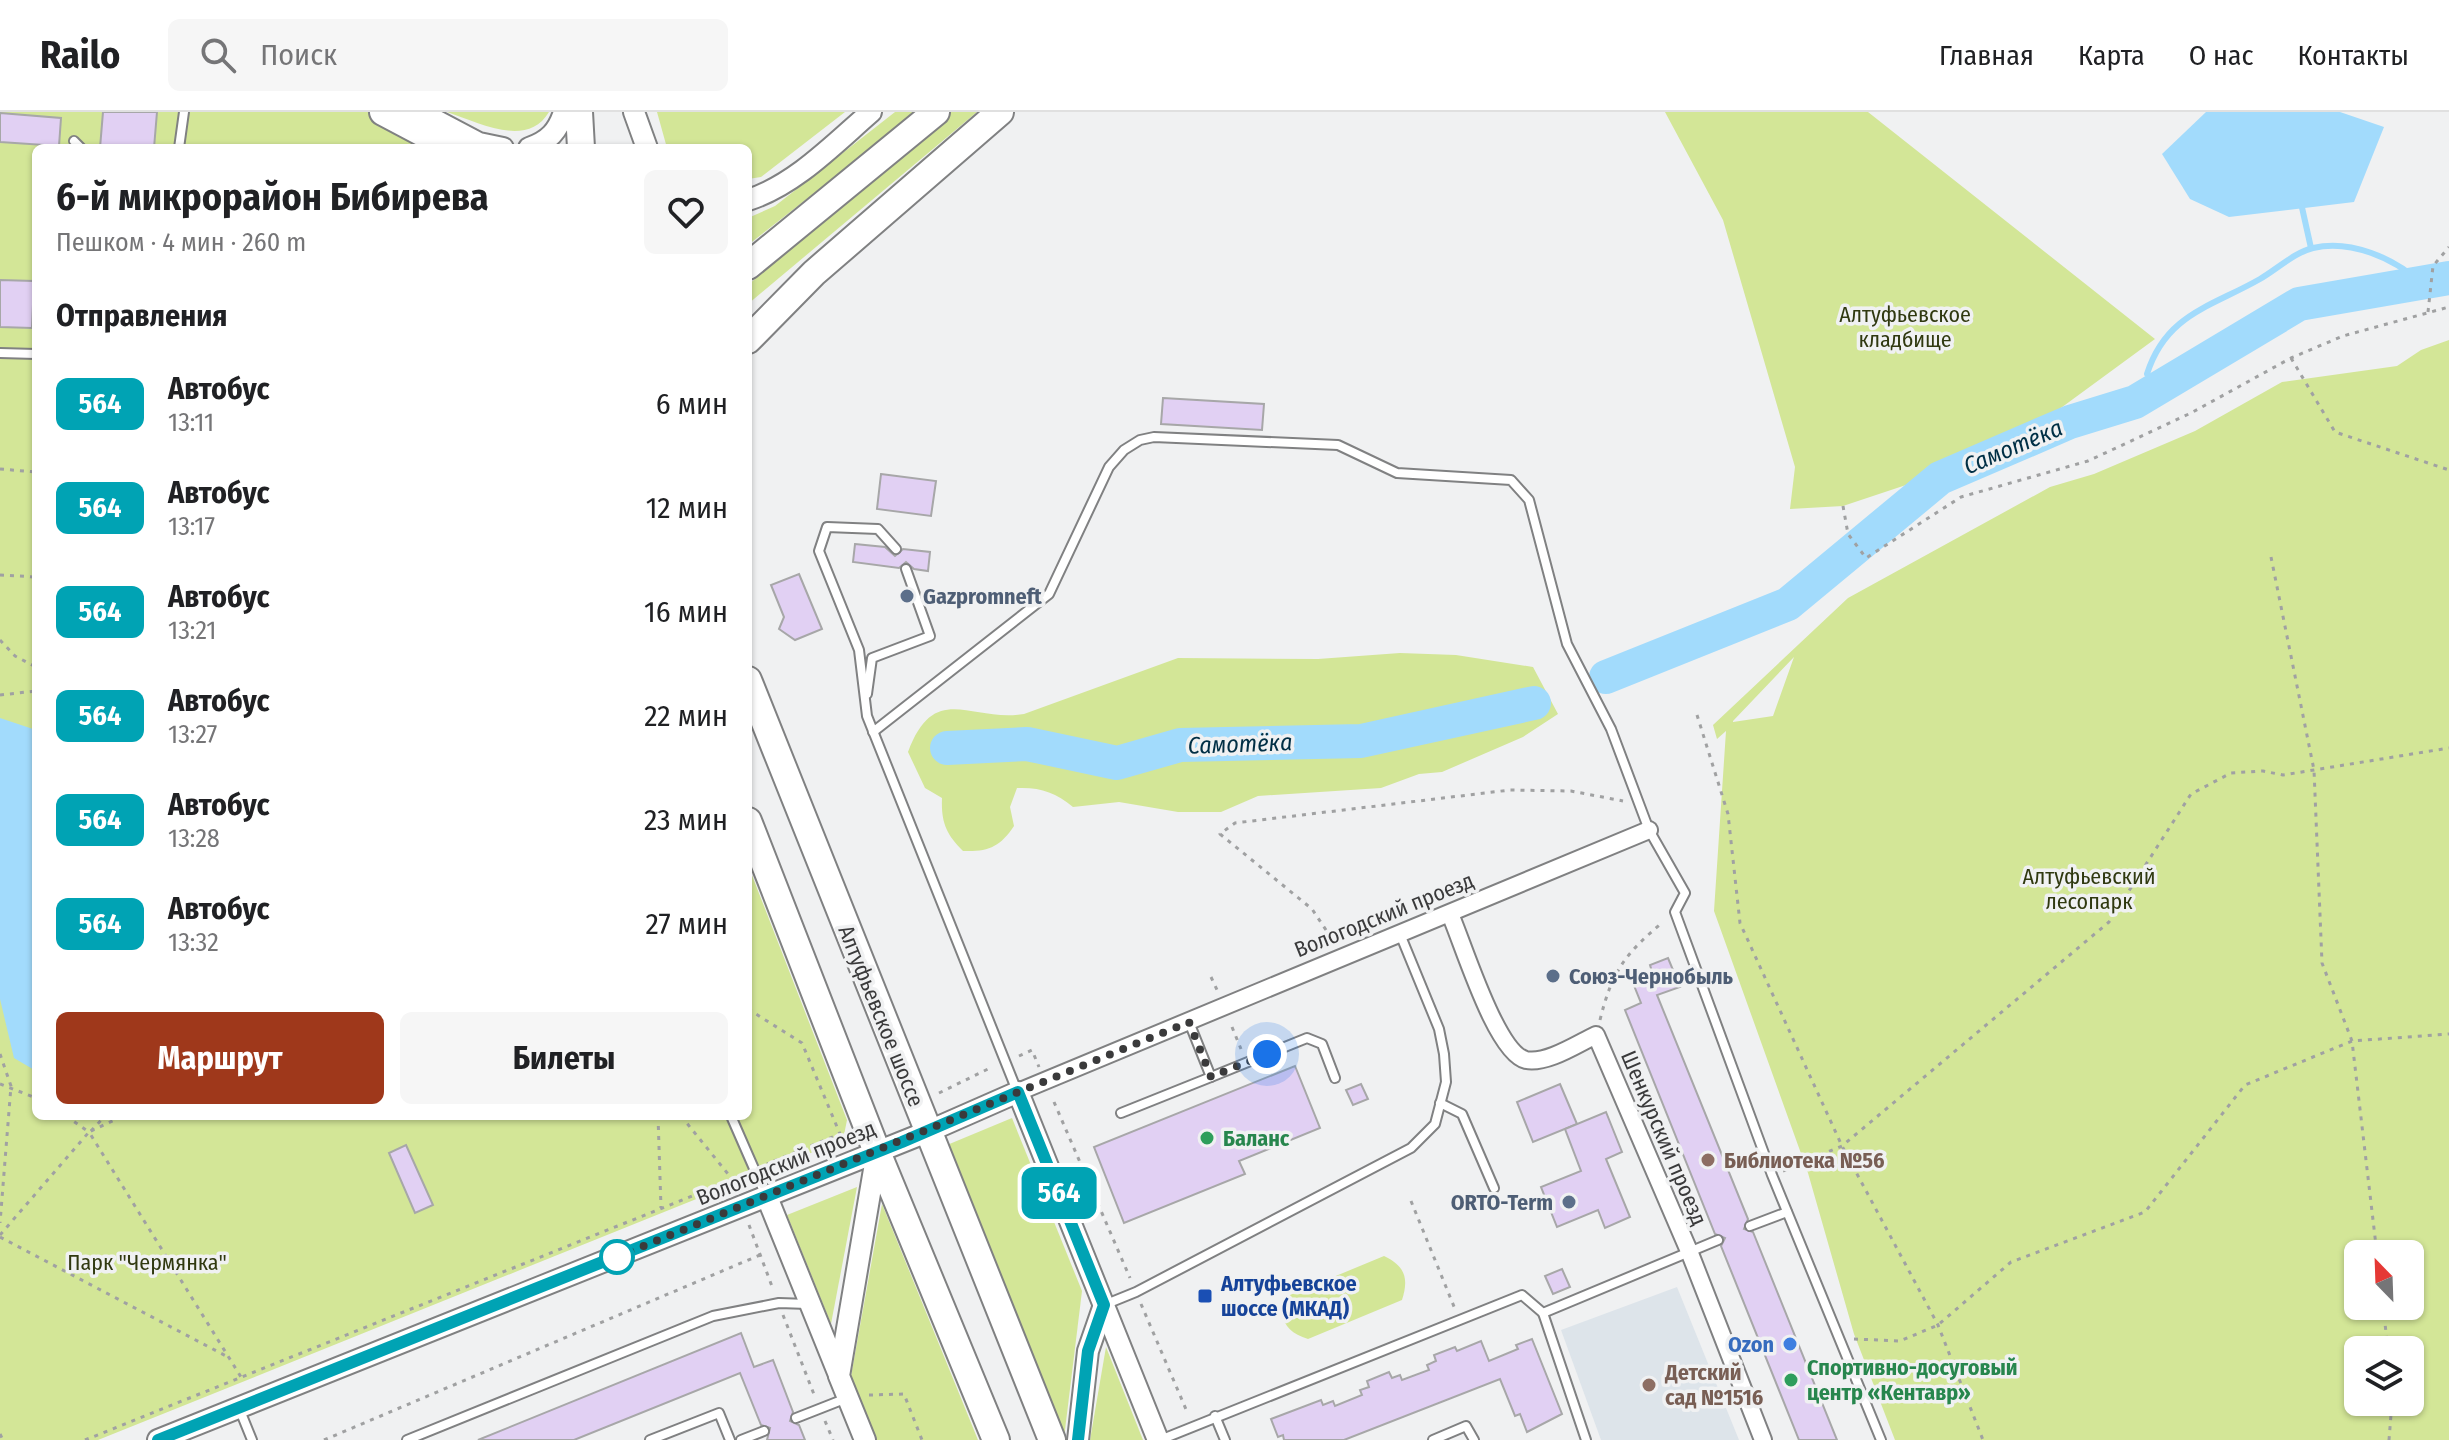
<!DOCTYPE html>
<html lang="ru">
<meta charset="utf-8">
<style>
body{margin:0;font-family:"Fira Sans Condensed",sans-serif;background:#f6f6f6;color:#202124;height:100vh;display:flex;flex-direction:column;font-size:30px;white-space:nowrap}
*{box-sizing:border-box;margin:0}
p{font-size:26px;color:#757577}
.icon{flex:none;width:44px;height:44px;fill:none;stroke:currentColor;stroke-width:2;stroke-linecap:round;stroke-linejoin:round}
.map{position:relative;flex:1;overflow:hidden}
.side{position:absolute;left:32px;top:32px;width:720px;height:976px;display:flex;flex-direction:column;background:#fff;border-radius:12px;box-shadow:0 2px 6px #0004}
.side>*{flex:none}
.badge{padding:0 16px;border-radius:12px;font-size:28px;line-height:52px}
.needle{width:52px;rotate:337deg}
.buttons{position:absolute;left:2344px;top:1128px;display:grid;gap:16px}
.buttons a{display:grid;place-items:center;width:80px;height:80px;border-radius:12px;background:#fff;box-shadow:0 2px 6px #0004;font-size:40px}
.you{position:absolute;width:40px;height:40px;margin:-20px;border:6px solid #fff;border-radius:50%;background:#1a73e8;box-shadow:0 0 0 12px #1a73e833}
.map>.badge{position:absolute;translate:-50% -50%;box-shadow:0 0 0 4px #fff}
h2{padding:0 24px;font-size:30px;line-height:72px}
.round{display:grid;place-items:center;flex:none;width:84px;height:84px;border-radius:12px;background:#f6f6f6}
.overview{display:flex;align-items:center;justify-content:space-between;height:136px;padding:0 24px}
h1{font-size:38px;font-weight:700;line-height:60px}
.primary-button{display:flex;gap:16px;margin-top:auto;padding:16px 24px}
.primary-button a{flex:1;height:92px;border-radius:12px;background:#9f381b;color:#fff;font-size:32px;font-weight:700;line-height:92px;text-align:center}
.primary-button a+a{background:#f6f6f6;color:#202124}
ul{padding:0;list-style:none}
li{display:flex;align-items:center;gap:24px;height:104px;padding:0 24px}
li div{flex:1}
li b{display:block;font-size:30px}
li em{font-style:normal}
li .badge{min-width:88px;font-weight:700;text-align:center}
header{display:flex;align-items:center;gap:48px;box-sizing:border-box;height:112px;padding:0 40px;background:#fff;border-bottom:2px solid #e0e0e0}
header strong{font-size:38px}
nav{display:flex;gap:44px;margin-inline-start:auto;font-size:28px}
.search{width:560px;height:72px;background:#f6f6f6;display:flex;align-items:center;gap:20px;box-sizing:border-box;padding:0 28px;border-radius:12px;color:#757577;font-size:30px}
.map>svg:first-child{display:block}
.built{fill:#dde4ea}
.green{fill:#d3e697;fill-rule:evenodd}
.water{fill:#a2dbfc}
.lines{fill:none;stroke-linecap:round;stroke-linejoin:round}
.stream{stroke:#a2dbfc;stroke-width:6}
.river{stroke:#a2dbfc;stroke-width:34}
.building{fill:#e1d0f3;stroke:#a7a7a8;stroke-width:2}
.service-casing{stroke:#808182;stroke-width:12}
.minor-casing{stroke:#808182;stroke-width:20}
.tertiary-casing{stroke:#808182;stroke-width:24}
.primary-casing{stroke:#808182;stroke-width:30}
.path{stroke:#a0a1a2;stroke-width:3;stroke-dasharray:4 6;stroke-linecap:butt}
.service{stroke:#fff;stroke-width:8}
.minor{stroke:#fff;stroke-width:16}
.tertiary{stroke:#fff;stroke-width:20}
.primary{stroke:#fff;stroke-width:26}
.line-casing{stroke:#fff;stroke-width:18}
.line{stroke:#00a3b4;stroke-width:12}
.walk{stroke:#3a3a3b;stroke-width:8;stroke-dasharray:0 14.4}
.service-dot{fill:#5c6f8a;stroke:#f0f1f2;stroke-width:3}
.leisure-dot{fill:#2e9e5b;stroke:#f0f1f2;stroke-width:3}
.education-dot{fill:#8d6e63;stroke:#f0f1f2;stroke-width:3}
.stop-dot{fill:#fff;stroke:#00a3b4;stroke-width:4}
.transit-dot{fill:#1a4fb4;stroke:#f0f1f2;stroke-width:3}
.shop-dot{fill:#3f7fe0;stroke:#f0f1f2;stroke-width:3}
.labels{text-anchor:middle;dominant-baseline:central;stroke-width:7;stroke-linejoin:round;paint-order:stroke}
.park-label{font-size:22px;fill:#303910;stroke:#f0f1f2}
.service-label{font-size:22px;font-weight:bold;fill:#4e5e75;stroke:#f0f1f2;text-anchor:start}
.street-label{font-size:22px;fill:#3a3a3b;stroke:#f0f1f2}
.leisure-label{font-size:22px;font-weight:bold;fill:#27864d;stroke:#f0f1f2;text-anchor:start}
.education-label{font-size:22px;font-weight:bold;fill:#785e54;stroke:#f0f1f2;text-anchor:start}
.transit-label{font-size:22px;font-weight:bold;fill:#164399;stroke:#f0f1f2;text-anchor:start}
.shop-label{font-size:22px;font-weight:bold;fill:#366cbe;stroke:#f0f1f2;text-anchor:end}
.water-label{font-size:24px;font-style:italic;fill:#002f45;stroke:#f0f1f2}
</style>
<header>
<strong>Railo</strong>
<div class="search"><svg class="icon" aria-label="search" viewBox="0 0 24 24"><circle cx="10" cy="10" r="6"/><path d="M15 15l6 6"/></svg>Поиск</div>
<nav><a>Главная</a><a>Карта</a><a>О нас</a><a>Контакты</a></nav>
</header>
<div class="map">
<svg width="2449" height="1328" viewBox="0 0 2449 1328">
<rect width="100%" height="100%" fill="#f0f1f2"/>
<path class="built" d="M1677 1175 1739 1328H1601L1561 1218Z"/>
<g class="green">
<path d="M0 0H369L435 36H36V1004H748V753L847 1008 843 1028 98 1328H0Z"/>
<path d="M447 0H549C527 37 478 10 447 0Z"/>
<path d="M657 0H845L761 65 748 67V36H667Z"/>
<path d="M895 0H977L748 192V173L910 33 896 17 748 133V106L775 94Z"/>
<path d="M1665 0H1868L2155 227 2039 312 1936 363 1843 394 1790 397 1795 355 1723 108Z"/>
<path d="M2449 228V1328H1895L1854 1222 1808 1061 1714 799 1726 619 1717 627 1713 613 1848 486 2050 375 2094 362 2195 319 2282 270 2397 254 2421 238ZM1794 545 1773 604 1733 610V609ZM2358 1142H2410V1194H2358ZM2358 1238H2410V1290H2358Z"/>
<path d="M1400 541 1456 543 1533 555 1558 602 1523 625 1442 660 1419 662 1381 676 1258 684 1221 700H1178L1119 690 1073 695C1055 680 1040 675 1017 676L1010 695 1014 714C1000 735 988 740 963 739 946 722 941 710 942 686L925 676 908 640C935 568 971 611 1024 602L1178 546 1318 547Z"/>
<path d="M1012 1006 1082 1179 1064 1326 947 1033Z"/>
<path d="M857 1075 831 1212 787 1103Z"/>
<path d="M882 1092 978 1328H877L851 1264Z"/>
<path d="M1384 1144C1405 1154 1409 1166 1402 1188L1308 1227C1285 1220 1276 1205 1290 1183Z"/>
<path d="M1106 1235 1143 1328H1090Z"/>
</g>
<g class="water">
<path d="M2206 0H2340L2384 15 2354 90 2229 105 2190 87 2162 42Z"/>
<path d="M0 606 36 618V959L14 946 0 887Z"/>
</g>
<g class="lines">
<g class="stream">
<path d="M2301 91 2311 136"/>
<path d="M2147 262C2166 202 2211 195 2260 167 2276 158 2295 140 2313 136 2350 127 2394 146 2421 171"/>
</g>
<g class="river">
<path d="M1606 565 1788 492 1940 366 2070 310 2135 290 2299 192 2449 166"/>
<path d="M947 636 1027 632 1117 651 1180 633 1361 629 1534 591"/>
</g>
</g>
<g class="building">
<path d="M103 0H157L154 36H100Z"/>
<path d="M0 1 61 6 59 34 0 30Z"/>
<path d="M0 168 34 169 32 216 0 215Z"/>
<path d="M1163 286 1264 292 1262 318 1161 312Z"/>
<path d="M881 362 936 369 931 404 877 397Z"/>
<path d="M855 432 885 435 895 444 903 437 930 440 928 459 914 457 906 450 899 456 853 450Z"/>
<path d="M799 462 822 517 795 528 779 517 784 505 771 473Z"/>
<path d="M1668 846 1680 875 1657 883 1748 1107 1744 1117 1753 1120 1837 1328H1799L1721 1134 1725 1126 1715 1122 1625 898 1641 891 1633 871 1653 863 1650 853Z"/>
<path d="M1295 954 1320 1016 1239 1049 1245 1062 1124 1111 1094 1035Z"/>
<path d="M1361 972 1368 987 1353 993 1346 978Z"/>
<path d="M1560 972 1577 1012 1533 1030 1517 990Z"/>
<path d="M1606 1000 1622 1040 1606 1047 1630 1105 1605 1116 1598 1098 1557 1115 1541 1075 1581 1059 1565 1017Z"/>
<path d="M406 1033 433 1093 415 1101 389 1041Z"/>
<path d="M1562 1157 1570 1175 1553 1182 1545 1164Z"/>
<path d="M741 1221 754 1255 773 1248 793 1300 790 1309 799 1313 805 1328H767L770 1316 761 1313 740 1261 574 1328H478Z"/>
<path d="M1532 1227 1562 1302 1527 1320 1520 1302 1515 1304 1500 1267 1344 1328H1284L1283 1323 1278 1325 1271 1307 1321 1288 1323 1293 1333 1289 1335 1294 1362 1283 1360 1278 1369 1275 1367 1269 1389 1260 1392 1266 1400 1263 1402 1268 1429 1258 1427 1253 1436 1249 1434 1243 1455 1235 1457 1239 1481 1229 1489 1249 1518 1237 1516 1233Z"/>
</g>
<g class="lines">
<defs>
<g id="service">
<path d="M74 29 81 36"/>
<path d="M179 36 184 0"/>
<path d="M0 241 36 242"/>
<path d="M896 437 878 417 827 415 819 439 859 538 867 604 1017 979"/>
<path d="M867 582 872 546 930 524 906 457"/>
<path d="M873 620 1049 482 1109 355 1124 338 1140 328 1154 325 1338 333 1397 361 1511 368 1529 388 1567 532 1611 617 1649 718 1685 781 1675 800 1772 1063 1881 1328"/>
<path d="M1211 965 1307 926 1322 932 1335 966"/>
<path d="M1440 991 1462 1002 1494 1076"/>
<path d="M1121 1001 1211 965 1189 910"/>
<path d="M731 1004 766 1084"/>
<path d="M1750 1114 1787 1100"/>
<path d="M1104 1193 1136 1180 1411 1036 1435 1012 1446 970 1444 942 1439 917 1400 822"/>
<path d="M1543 1201 1586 1328"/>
<path d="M239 1296 252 1328"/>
<path d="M1215 1304 1225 1328"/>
<path d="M796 1306 847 1286"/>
<path d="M407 1328 713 1204 779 1191 808 1192"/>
<path d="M650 1328 719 1301 730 1328"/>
<path d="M741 1328 764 1319"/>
<path d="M1160 1328 1522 1183 1543 1201 1718 1128"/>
<path d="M1433 1328 1466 1314 1474 1328"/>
</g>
<g id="minor">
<path d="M1450 802C1463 831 1496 941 1526 948 1547 952 1577 932 1596 923L1689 1139 1763 1328"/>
<path d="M1018 980 1649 718"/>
</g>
<g id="tertiary">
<path d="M420 0 479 31 503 36"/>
<path d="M634 0 647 36"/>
<path d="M529 36C549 29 558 19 564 0"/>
<path d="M748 88C795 73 834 32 871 0"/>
<path d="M767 1085 839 1263"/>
<path d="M158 1328 927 1020 1018 980 1158 1328"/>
<path d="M865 1328 839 1264 877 1040"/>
<path d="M1078 1328 1088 1239 1104 1193"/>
</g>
<g id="primary">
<path d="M383 0 451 36"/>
<path d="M579 0 581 36"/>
<path d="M748 154 936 0"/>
<path d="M748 228 814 161 1000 0"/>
<path d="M748 568 1052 1328"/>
<path d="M748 709 877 1040 996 1328"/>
</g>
</defs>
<use href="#service" class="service-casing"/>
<use href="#minor" class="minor-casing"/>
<use href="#tertiary" class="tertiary-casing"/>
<use href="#primary" class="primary-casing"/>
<g class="path">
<path d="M2428 200 2433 154 2449 135"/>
<path d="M2291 246 2335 320 2449 358"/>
<path d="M0 357 36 360"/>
<path d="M1843 394 1848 422 1866 446 1961 385 2088 349 2191 301 2291 246 2343 224 2449 195"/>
<path d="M2271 445 2314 658 2322 851 2352 929 2377 1142"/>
<path d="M0 463 36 465"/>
<path d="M0 528 15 544 36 555"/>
<path d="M0 583 36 579"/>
<path d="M1697 603 1728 702 1740 811 1842 1034 1938 1213 1983 1328"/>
<path d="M1326 818 1312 797 1220 722 1235 711 1510 678 1571 679 1623 689"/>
<path d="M1211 865 1218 880"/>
<path d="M748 897 802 931 840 1022 767 1052"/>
<path d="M1600 908C1612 859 1625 842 1663 810"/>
<path d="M1232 915 1241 937"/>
<path d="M0 942 11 974 0 1111"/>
<path d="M1019 944 1032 938 1039 955"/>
<path d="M0 972 36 986"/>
<path d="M939 981 988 957"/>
<path d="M1054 990 1130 1166"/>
<path d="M66 1004 89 1020 123 1004"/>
<path d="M658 1004 661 1096"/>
<path d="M681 1004 737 1073"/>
<path d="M91 1019 105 1004"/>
<path d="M1783 1059 1842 1034 2109 810 2191 682 2231 661 2263 659 2283 663 2449 636"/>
<path d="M1411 1089 1455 1197"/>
<path d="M749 1113 773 1177"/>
<path d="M0 1123 89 1020 241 1265"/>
<path d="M0 1125 228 1245"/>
<path d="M1141 1192 1188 1302"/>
<path d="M2383 1194 2388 1238"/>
<path d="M783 1203 815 1285"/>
<path d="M1854 1227 1900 1229 1938 1213 2011 1150 2145 1100 2245 973 2352 929 2449 922"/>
<path d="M869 1283 904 1282 922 1328"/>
<path d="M825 1309 833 1328"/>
<path d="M0 1322 3 1328"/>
<path d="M85 1328 742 1064"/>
<path d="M324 1328 760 1143"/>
<path d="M2389 1328 2392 1290"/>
</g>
<use href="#service" class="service"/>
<use href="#minor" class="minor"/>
<use href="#tertiary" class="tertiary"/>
<use href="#primary" class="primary"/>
</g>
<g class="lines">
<defs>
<path id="line" d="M158 1328 902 1030 1018 980 1104 1193 1088 1239 1078 1328"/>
</defs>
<use href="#line" class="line-casing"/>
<use href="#line" class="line"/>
<path class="walk" d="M617 1145 1189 910 1211 965 1267 942"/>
</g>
<g class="service-dot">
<circle cx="907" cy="484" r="8"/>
<circle cx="1553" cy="864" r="8"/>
<circle cx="1569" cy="1090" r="8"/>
</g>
<g class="leisure-dot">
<circle cx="1207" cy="1026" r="8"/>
<circle cx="1791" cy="1268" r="8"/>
</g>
<g class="education-dot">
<circle cx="1708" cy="1048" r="8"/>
<circle cx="1649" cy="1273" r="8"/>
</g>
<circle class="stop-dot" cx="617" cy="1145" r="16"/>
<rect class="transit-dot" x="1197" y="1176" width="16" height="16" rx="4"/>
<circle class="shop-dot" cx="1790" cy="1232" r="8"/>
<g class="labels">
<g class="park-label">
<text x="1905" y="202">Алтуфьевское<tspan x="1905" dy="25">кладбище</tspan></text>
<text x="2089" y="764">Алтуфьевский<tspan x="2089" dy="25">лесопарк</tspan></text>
<text x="147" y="1150">Парк "Чермянка"</text>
</g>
<g class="service-label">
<text x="923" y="484">Gazpromneft</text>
<text x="1569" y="864">Союз-Чернобыль</text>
<text x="1553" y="1090" text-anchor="end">ORTO-Term</text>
</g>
<g class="street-label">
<text transform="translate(1384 803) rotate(-22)">Вологодский проезд</text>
<text transform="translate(881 904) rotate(68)">Алтуфьевское шоссе</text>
<text transform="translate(1664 1026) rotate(67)">Шенкурский проезд</text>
<text transform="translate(786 1051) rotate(-22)">Вологодский проезд</text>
</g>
<g class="leisure-label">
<text x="1223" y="1026">Баланс</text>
<text x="1807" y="1255">Спортивно-досуговый<tspan x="1807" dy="25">центр «Кентавр»</tspan></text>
</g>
<g class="education-label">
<text x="1724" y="1048">Библиотека №56</text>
<text x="1665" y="1260">Детский<tspan x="1665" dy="25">сад №1516</tspan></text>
</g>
<g class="transit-label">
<text x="1221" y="1171">Алтуфьевское<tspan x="1221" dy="25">шоссе (МКАД)</tspan></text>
</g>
<g class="shop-label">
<text x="1774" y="1232">Ozon</text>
</g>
<g class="water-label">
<text transform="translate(2013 335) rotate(-23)">Самотёка</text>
<text transform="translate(1240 632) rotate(-2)">Самотёка</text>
</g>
</g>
</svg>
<div class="buttons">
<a><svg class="needle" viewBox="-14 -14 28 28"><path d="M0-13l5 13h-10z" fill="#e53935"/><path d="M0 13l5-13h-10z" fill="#757577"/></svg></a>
<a><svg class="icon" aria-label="layers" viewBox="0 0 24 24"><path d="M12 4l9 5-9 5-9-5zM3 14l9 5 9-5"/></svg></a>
</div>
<div class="you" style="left:1267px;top:942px"></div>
<b class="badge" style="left:1059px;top:1081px;background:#00a3b4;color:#fff">564</b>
<section class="side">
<div class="overview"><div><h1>6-й микрорайон Бибирева</h1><p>Пешком · 4 мин · 260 m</p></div><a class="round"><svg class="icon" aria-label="heart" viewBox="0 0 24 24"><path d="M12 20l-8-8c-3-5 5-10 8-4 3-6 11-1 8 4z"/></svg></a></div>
<h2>Отправления</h2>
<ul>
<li><span class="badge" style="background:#00a3b4;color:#fff">564</span><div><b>Автобус</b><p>13:11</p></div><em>6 мин</em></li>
<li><span class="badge" style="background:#00a3b4;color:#fff">564</span><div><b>Автобус</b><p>13:17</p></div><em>12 мин</em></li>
<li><span class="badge" style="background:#00a3b4;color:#fff">564</span><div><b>Автобус</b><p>13:21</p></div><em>16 мин</em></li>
<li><span class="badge" style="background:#00a3b4;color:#fff">564</span><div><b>Автобус</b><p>13:27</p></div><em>22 мин</em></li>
<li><span class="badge" style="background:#00a3b4;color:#fff">564</span><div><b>Автобус</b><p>13:28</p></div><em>23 мин</em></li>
<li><span class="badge" style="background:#00a3b4;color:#fff">564</span><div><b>Автобус</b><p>13:32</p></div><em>27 мин</em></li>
</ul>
<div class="primary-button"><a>Маршрут</a><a>Билеты</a></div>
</section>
</div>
